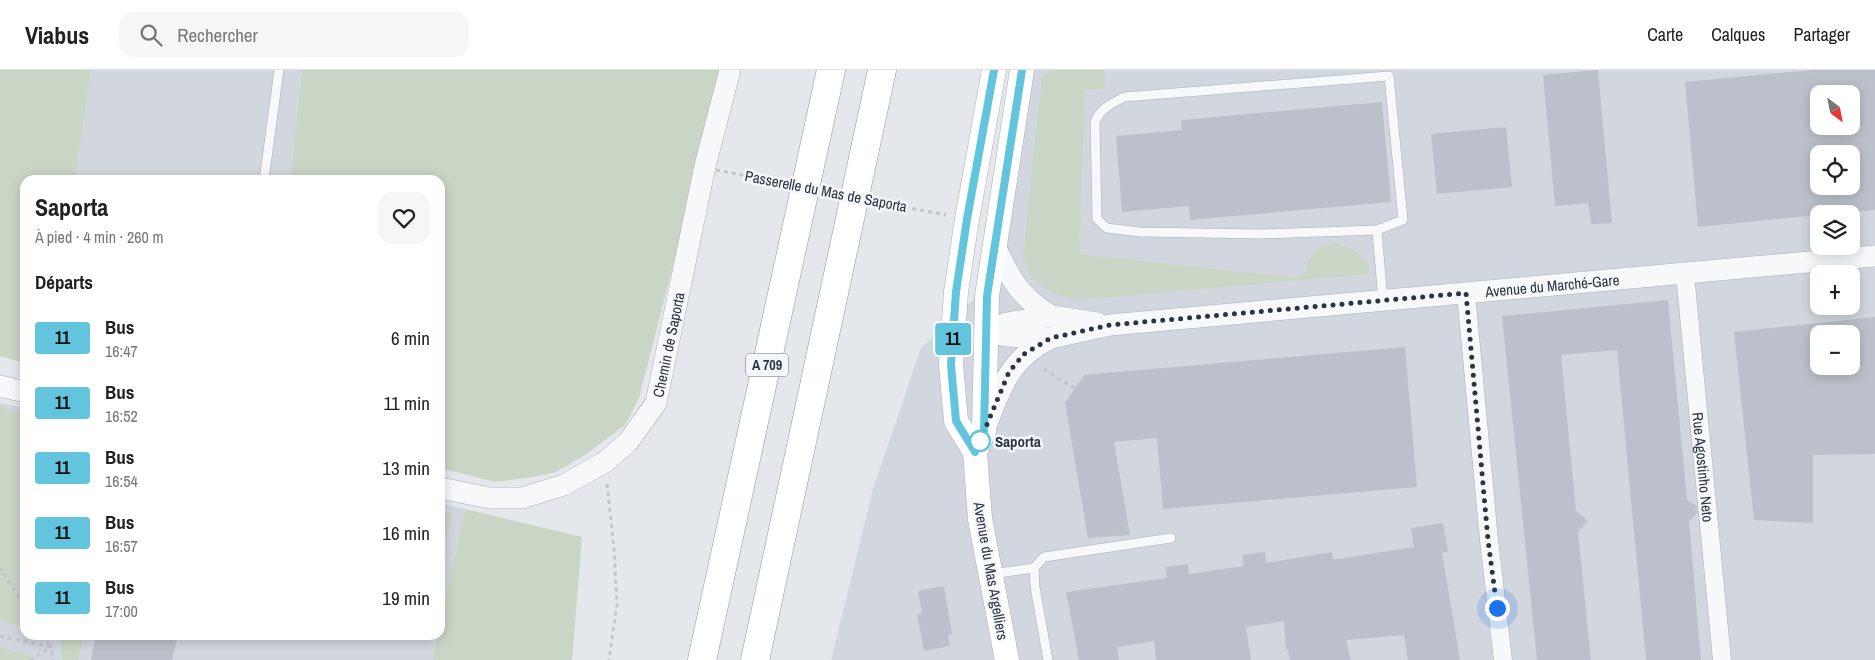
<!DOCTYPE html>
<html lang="fr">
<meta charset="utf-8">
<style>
body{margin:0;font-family:"Archivo Narrow",sans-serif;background:#f6f6f6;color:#222;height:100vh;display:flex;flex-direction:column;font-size:19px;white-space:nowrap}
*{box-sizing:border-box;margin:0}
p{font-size:16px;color:#767676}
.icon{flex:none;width:28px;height:28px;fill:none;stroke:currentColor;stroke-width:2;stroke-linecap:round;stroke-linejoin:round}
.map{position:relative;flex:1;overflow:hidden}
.panel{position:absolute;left:20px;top:105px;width:425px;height:465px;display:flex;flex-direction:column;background:#fff;border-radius:15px;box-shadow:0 2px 12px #0003}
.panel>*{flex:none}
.badge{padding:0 10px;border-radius:4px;font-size:18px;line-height:32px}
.needle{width:32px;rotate:148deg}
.buttons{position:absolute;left:1810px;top:15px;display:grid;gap:10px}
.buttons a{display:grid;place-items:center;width:50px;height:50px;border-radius:10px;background:#fff;box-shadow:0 2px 12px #0003;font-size:25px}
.you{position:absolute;width:25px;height:25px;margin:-12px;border:4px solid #fff;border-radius:50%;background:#1a73e8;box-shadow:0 0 0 8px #1a73e833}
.map>.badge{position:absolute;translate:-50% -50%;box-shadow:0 0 0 2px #fff}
h2{padding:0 15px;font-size:19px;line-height:45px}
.round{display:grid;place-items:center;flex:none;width:52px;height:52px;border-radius:15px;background:#f6f6f6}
.headline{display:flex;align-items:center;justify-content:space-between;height:85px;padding:0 15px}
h1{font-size:24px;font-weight:700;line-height:38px}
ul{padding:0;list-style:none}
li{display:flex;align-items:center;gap:15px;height:65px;padding:0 15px}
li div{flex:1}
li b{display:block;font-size:19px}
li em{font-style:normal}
li .badge{min-width:55px;font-weight:700;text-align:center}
header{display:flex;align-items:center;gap:30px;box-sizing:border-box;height:70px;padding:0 25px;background:#fff;border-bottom:1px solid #e0e0e0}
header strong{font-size:24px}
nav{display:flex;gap:28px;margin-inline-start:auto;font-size:18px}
.search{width:350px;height:45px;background:#f6f6f6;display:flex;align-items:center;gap:12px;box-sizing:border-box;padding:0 18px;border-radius:15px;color:#767676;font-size:19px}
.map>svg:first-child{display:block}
.built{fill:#d2d6de;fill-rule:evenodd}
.green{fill:#c9d6c5}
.building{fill:#bbc0ca;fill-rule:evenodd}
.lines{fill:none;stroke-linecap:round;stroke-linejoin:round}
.service-casing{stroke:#a9aeb7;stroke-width:10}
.minor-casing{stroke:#a9aeb7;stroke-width:19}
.tertiary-casing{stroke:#a9aeb7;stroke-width:22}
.secondary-casing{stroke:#a9aeb7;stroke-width:25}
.motorway-casing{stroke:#8b94a3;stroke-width:29}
.path{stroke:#c2c5cb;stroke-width:3;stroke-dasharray:4 4;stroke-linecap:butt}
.service{stroke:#f7f8fa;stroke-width:9}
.minor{stroke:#f7f8fa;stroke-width:18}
.tertiary{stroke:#f7f8fa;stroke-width:21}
.secondary{stroke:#fff;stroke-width:24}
.motorway{stroke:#fff;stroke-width:28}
.path-bridge{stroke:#c2c5cb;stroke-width:3;stroke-dasharray:4 4;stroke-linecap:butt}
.line-casing{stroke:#fff;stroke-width:11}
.line{stroke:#62c4dd;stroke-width:8}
.walk{stroke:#2b3445;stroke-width:5;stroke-dasharray:0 9}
.stop-dot{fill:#fff;stroke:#62c4dd;stroke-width:2.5}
.labels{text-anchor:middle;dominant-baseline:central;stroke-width:5;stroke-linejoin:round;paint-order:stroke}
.shield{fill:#f4f6f9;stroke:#676e7b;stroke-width:1}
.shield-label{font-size:14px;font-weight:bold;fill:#2b3445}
.street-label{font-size:15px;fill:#2b3445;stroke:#f4f6f9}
.stop-label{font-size:15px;font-weight:bold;fill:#2b3445;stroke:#f4f6f9;text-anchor:start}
</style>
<header>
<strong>Viabus</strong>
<div class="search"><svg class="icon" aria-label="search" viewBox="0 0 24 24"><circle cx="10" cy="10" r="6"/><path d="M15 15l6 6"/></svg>Rechercher</div>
<nav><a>Carte</a><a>Calques</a><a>Partager</a></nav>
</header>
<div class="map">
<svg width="1875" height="590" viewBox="0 0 1875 590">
<rect width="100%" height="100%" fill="#e4e7ec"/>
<g class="built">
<path d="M91 0H302L290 110H75Z"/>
<path d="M1014 0H1875V590H831L873 419 921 278 986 218ZM1819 24H1851V56H1819ZM1819 84H1851V116H1819ZM1819 144H1851V176H1819ZM1819 204H1851V236H1819ZM1819 264H1851V296H1819Z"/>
<path d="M0 333 25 338V565H438L433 590H0Z"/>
<path d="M440 433 465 439 440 556Z"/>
</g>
<g class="green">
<path d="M0 0H91L75 110H25V293L0 286Z"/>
<path d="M302 0H723L639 328 625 355 585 385 556 402 533 407 495 412 440 398V110H290Z"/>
<path d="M1058 0H1104L1105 18 1085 20 1079 184 1298 208 1306 202 1308 190 1318 178 1333 173 1352 179 1369 194V204L1078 230 1055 224 1032 209 1023 187 1042 5Z"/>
<path d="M0 338 25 343V557L0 551Z"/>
<path d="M465 439 582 467 572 590H433L438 565H440V556Z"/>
<path d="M440 441 452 444 440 493Z"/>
<path d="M63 565H84L78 590H62L61 578Z"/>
<path d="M0 578 31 585 30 590H0Z"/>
</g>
<g class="building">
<path d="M1598 0 1612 153 1591 154 1588 133 1555 136 1543 5Z"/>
<path d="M1813 0H1875V140L1819 144V145L1698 157 1685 12ZM1819 24H1851V56H1819ZM1819 84H1851V116H1819Z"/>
<path d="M1382 32 1391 132 1190 150 1189 136 1122 142 1116 66 1182 60 1181 50Z"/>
<path d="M1506 57 1512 117 1437 124 1431 64Z"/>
<path d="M1668 230 1687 430 1697 436V443L1689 451 1701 590H1646L1617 280 1561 285 1576 441 1588 451 1578 462 1591 590H1537L1502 246Z"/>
<path d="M1875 247V384L1813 385V453L1754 450 1734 262ZM1819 264H1851V296H1819Z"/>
<path d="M1405 277 1417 417 1163 439 1157 368 1114 372 1130 465 1088 468 1065 333 1084 305Z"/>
<path d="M1443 453 1448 482 1442 483 1460 590H1408L1404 565 1346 570 1351 590H1290L1288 579 1286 580 1284 551 1246 557 1251 590H1156L1154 571 1117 577 1119 590H1079L1066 522 1167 508 1165 497 1188 494 1189 504 1244 496 1242 485 1265 482 1266 493 1332 482 1333 489H1339L1414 477 1411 458Z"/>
<path d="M944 516 952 564 948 565 950 576 924 581 917 544 922 543 918 521Z"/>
<path d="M96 565H178L172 590H91Z"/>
</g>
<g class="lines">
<defs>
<g id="service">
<path d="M264 110 279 0"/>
<path d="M1377 160 1403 150 1389 6 1124 27C1111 34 1101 38 1095 52L1097 149 1107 158 1140 162 1261 164 1377 160 1383 231"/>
<path d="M1034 498 1035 517 1048 590"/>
<path d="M992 504 1034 498 1044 487 1171 468"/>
</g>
<g id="minor">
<path id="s1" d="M1685 204 1722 590"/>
<path d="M1466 223 1489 470 1503 590"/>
</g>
<g id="tertiary">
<path d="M995 176C1011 210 1019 226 1051 246"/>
<path d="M988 260 1007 253 1051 246 1097 253"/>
<path id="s2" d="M985 261 1007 266 1051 268 1110 255 1875 186"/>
<path d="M0 316 25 322"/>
<path d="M985 358C1003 315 1007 291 1051 268"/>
<path id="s3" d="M440 418 490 428H522L564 415 605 392 628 372 656 333 705 96 730 0"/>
</g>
<g id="secondary">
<path d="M975 382 956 351 951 295 956 222 967 149 994 0"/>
<path d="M1007 590 980 449 975 382 984 361 987 226 1022 0"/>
</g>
<g id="motorway">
<path d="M702 590 831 0"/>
<path d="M755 590 882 0"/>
</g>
</defs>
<use href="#service" class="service-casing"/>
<use href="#minor" class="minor-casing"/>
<use href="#tertiary" class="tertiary-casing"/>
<use href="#secondary" class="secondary-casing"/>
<use href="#motorway" class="motorway-casing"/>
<g class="path">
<path d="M936 143 946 145"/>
<path d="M1044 299 1075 319"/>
<path d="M607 414 614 478 617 534 609 590"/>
<path d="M0 497 25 537"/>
<path d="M43 565 50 577"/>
<path d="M0 566 51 577 53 590"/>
<path d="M30 590 51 577 53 565"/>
</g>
<use href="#service" class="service"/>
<use href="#minor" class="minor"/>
<use href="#tertiary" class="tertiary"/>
<use href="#secondary" class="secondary"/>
<use href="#motorway" class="motorway"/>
<path class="path-bridge" d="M716 100 936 143"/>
</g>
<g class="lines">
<defs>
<path id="line" d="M994 0 967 149 956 222 951 295 956 351 975 382 984 361 987 226 1022 0"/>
</defs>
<use href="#line" class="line-casing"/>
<use href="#line" class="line"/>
<path class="walk" d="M980 371 1009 302 1024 284 1051 268 1110 255 1466 223 1488 470 1497 538"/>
</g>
<circle class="stop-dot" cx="980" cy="371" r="10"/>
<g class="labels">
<rect class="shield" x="746" y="283.5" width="42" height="23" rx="4"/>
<g class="shield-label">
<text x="767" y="295">A 709</text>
</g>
<g class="street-label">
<text transform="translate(826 121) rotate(11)">Passerelle du Mas de Saporta</text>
<text stroke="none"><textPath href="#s2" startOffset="571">Avenue du Marché-Gare</textPath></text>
<text stroke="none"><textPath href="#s3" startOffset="312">Chemin de Saporta</textPath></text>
<text stroke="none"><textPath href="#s1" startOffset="194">Rue Agostinho Neto</textPath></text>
<text transform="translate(991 501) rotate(80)">Avenue du Mas Argelliers</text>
</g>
<g class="stop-label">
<text x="995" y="371">Saporta</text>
</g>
</g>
</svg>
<div class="buttons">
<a><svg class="needle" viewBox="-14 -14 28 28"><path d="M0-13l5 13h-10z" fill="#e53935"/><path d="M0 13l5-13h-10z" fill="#767676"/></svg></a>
<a><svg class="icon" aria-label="locate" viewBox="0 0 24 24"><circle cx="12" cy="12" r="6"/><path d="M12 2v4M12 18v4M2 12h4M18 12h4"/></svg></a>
<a><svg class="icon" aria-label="layers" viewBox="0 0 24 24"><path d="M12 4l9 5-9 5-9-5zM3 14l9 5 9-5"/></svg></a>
<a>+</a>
<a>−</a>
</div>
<div class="you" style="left:1497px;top:538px"></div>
<b class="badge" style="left:953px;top:269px;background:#62c4dd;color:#111">11</b>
<section class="panel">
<div class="headline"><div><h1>Saporta</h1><p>À pied · 4 min · 260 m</p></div><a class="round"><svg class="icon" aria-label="heart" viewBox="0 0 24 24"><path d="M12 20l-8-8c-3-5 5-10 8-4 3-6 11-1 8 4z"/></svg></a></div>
<h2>Départs</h2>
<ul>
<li><span class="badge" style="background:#62c4dd;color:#111">11</span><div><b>Bus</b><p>16:47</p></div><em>6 min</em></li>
<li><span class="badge" style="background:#62c4dd;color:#111">11</span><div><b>Bus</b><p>16:52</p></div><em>11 min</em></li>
<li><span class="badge" style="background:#62c4dd;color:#111">11</span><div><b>Bus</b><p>16:54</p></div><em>13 min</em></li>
<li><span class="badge" style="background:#62c4dd;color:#111">11</span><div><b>Bus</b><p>16:57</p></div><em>16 min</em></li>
<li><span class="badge" style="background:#62c4dd;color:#111">11</span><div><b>Bus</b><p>17:00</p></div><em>19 min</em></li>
</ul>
</section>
</div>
